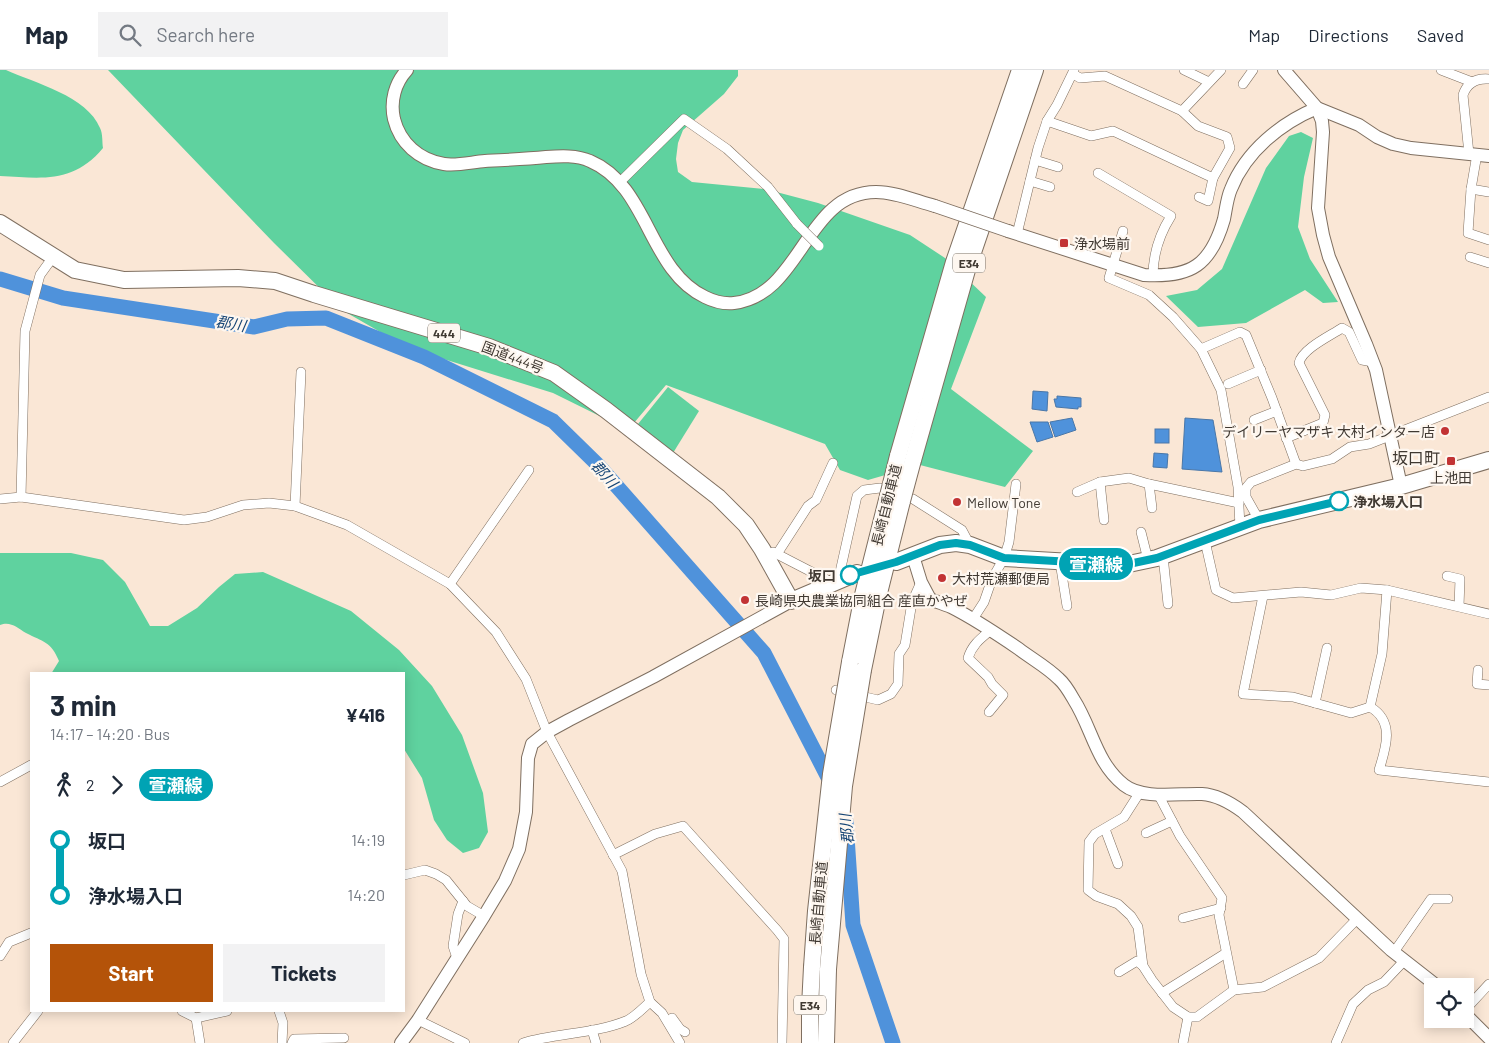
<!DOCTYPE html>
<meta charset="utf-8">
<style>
body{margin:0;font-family:Barlow,"Noto Sans JP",sans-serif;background:#f2f2f3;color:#1f2937;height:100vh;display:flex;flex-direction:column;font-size:19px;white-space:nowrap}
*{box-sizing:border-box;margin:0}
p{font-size:16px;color:#747a83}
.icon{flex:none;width:28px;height:28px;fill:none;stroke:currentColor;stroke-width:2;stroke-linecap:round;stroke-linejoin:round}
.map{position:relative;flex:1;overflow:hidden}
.panel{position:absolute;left:30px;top:602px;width:375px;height:340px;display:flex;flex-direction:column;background:#fff;border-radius:0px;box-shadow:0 2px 12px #0003}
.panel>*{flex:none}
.badge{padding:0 10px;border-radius:16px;font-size:18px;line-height:32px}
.buttons{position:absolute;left:1424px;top:908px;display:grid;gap:10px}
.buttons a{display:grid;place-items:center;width:50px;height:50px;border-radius:0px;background:#fff;box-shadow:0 2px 12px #0003;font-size:25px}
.map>.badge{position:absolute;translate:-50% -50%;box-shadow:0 0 0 2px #fff}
.legs{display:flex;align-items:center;gap:8px;height:55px;padding:0 20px;font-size:16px}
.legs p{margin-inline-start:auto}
.head{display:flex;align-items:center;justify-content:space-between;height:85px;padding:0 20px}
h1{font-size:28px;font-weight:700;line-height:38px}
.primary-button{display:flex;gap:10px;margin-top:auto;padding:10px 20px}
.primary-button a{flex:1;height:58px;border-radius:0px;background:#b45309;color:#fff;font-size:20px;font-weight:700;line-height:58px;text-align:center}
.primary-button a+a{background:#f2f2f3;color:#1f2937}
ul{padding:0 20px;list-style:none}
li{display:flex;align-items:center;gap:18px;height:55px;font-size:19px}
li i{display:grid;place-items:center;width:8px;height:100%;margin:0 6px;background:currentColor}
li i::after{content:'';width:12px;height:12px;margin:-6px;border:4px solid;border-radius:50%;background:#fff}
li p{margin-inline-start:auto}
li:first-child i{background:linear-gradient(#0000 50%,currentColor 0)}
li:last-child i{background:linear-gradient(currentColor 50%,#0000 0)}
header{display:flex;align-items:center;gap:30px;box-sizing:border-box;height:70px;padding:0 25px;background:#fff;border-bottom:1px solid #e0e1e3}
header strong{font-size:24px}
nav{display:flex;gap:28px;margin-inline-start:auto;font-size:18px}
.search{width:350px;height:45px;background:#f2f2f3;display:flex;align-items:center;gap:12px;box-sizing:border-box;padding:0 18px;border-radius:0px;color:#747a83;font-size:19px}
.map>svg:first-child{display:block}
.green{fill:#60d29f}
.forest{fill:#5fd29f}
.water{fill:#4f92db;stroke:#4a77a8}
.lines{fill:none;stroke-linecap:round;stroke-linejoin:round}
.river{stroke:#4f92db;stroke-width:15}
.street-casing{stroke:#7f6f60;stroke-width:10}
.secondary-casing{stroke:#7f6f60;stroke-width:14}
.highway-casing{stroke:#7f6f60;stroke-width:18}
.street{stroke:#fff;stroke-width:9}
.secondary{stroke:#fff;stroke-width:12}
.highway{stroke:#fff;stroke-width:16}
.street-bridge-casing{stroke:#7f6f60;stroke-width:10;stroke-linecap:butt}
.secondary-bridge-casing{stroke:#7f6f60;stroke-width:14;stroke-linecap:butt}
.highway-bridge-casing{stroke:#7f6f60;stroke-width:18;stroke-linecap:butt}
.street-bridge{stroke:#fff;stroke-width:9}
.secondary-bridge{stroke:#fff;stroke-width:12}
.highway-bridge{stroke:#fff;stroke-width:16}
.line-1-casing{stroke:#fff;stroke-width:11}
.line-1{stroke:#00a3b4;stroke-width:8}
.poi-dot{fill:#c23334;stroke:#fef7f0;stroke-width:2}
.stop-1-dot{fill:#fff;stroke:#00a3b4;stroke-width:2.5}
.labels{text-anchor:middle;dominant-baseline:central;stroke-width:4.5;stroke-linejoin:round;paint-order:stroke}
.shield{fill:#fef7f0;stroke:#79726b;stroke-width:1}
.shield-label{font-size:12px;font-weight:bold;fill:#403932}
.poi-label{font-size:14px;fill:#403932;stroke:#fef7f0;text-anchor:start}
.street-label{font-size:14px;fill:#403932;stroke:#fef7f0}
.stop-label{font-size:14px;font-weight:bold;fill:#403932;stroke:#fef7f0;text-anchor:start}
.water-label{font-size:15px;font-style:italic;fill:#164575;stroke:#fef7f0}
.quarter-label{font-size:16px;fill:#403932;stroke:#fef7f0}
</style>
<header>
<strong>Map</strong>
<div class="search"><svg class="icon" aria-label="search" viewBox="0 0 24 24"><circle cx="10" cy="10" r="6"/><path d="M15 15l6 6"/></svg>Search here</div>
<nav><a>Map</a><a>Directions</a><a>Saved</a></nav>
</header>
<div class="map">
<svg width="1489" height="973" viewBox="0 0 1489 973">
<rect width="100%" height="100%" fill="#fae7d6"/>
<path class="green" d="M668 317 699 341 673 383 638 354Z"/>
<g class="forest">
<path d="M0 0H6C35 13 87 26 100 58 103 64 102 72 103 78 73 114 42 108 0 106Z"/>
<path d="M108 0H738V6L724 24 683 60 678 73 676 89 678 102 692 112 765 119 818 133 910 165 945 188 986 227 951 319 1033 381 1005 417 920 395 868 410 840 400 825 374 666 315 628 360 553 323 434 286 382 263 342 240 274 173Z"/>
<path d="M1301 62 1313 68 1304 107 1298 157 1310 189 1338 232 1323 233 1305 220 1246 253 1198 257 1166 226 1197 220 1222 199 1266 98 1289 66Z"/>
<path d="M0 483H71L103 490 125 512 150 556H168L197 538 219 517 235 504 263 502 351 541 399 580 432 616 462 665 483 723 488 762 479 778 463 783 447 770 434 750 422 708 404 679V604H51L59 591C51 571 43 572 26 563 17 558 11 551 0 555Z"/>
</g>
<g class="water">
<path d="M1033 321 1048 322 1047 341 1032 339Z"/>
<path d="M1057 326 1081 328V337H1078V339L1056 337 1054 329H1057Z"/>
<path d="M1072 348 1076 360 1055 367 1050 352Z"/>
<path d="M1185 348 1213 350 1222 402 1182 399Z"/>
<path d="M1030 352H1048L1053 367 1037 372Z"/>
<rect x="1155" y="359" width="14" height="14"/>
<path d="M1154 383 1168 384 1167 398 1153 397Z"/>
</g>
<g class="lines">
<g class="river">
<path d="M0 209 63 228 254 257 287 249 326 248 424 287 553 351 598 395 764 583 833 717"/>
<path d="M846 752 853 855 893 973"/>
</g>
<defs>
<g id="street">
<path d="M1184 0 1209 12"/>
<path d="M1441 0 1472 12"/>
<path d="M1243 14 1253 0"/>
<path d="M1182 41 1221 0"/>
<path d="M1047 51 1091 66 1113 61 1213 108 1230 78 1227 67 1198 56 1182 41 1105 6 1080 8 1073 4"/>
<path d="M1469 84 1463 25C1467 13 1476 8 1489 9"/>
<path d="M1477 84 1471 119 1489 122"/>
<path d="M1035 90 1058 97"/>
<path d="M1098 103 1171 146C1159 165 1153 183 1153 206"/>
<path d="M1030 111 1050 117"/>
<path d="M619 113 684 49 727 79 768 117 797 154"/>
<path d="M1471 119 1468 163 1489 170"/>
<path d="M1199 127 1208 131 1213 108"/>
<path d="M1123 161 1109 208 1149 225 1173 247 1201 279 1221 320 1238 417 1240 457"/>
<path d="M1017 164 1038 78 1047 51 1057 35 1074 0"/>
<path d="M1470 187 1489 193"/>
<path d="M1201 279 1240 262 1246 265 1272 328 1296 394"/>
<path d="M1228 314 1261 300"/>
<path d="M1254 350 1277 341"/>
<path d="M1286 368 1323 353 1325 345 1299 293C1302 279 1330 266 1342 258L1349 262 1362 290 1373 292"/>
<path d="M1100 412 1104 450"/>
<path d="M1149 414 1239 433"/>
<path d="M1077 422 1100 412 1129 408 1149 414 1152 438"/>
<path d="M21 427 25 261 40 205 53 187"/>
<path d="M0 429 21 427 184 450 207 447 243 435 269 433 295 436 347 455 450 514 496 562 526 609 547 662 622 801 641 904 650 932 662 943 680 973"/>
<path d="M295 436 301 302"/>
<path d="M1259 450 1246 427V418L1251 412 1296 394 1303 396 1332 389 1350 377 1369 374 1489 327"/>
<path d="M1141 462 1148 490"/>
<path d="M1205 471 1216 520 1233 528 1301 522 1331 525 1361 518 1387 520 1489 544"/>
<path d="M773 482 833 513"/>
<path d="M777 484 808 436 816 430 833 393"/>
<path d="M1163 486 1168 534"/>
<path d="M1060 492 1067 536"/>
<path d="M1447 506 1460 509 1459 536"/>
<path d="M838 511 857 426 864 420 880 418 913 429 962 460 970 475"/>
<path d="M450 514 529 400"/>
<path d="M1263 526 1243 624 1293 627 1315 633"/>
<path d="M973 549 984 532 992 509 1004 488 1009 472 1016 414"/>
<path d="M1327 578 1315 633 1351 643 1370 637C1395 651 1386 678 1379 700L1489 712"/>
<path d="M1478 600 1477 614 1489 615"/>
<path d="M836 620 878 630 891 624 898 614 899 584 905 575 912 532 921 512"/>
<path d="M1370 637 1382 584 1387 520"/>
<path d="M989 642 1003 625 992 614 988 607 968 588C972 575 980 569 991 560"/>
<path d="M0 712 31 695"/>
<path d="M1140 722 1124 747 1095 764 1089 772 1088 820 1096 826 1118 834 1131 846 1138 857 1143 896 1152 910 1173 937 1188 947H1197L1234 920 1263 917 1319 888 1357 849"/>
<path d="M1158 724 1180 766 1222 828 1219 845 1234 920"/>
<path d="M1105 759 1118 794"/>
<path d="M1146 763 1172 751"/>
<path d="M613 785 655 764 683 756 777 860 784 869 782 973"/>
<path d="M404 805 425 800 436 804 446 810 467 836 484 846"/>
<path d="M1183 848 1221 838"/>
<path d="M1394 882 1431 829H1448"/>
<path d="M0 886 9 872 31 863"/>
<path d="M457 888 453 876 458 844 463 831"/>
<path d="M1119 902 1137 891 1143 896"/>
<path d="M1162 923 1226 883"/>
<path d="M1465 940 1489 914"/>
<path d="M182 941 196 948 227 941"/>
<path d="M279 941 283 953 282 973"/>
<path d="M196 948 200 973"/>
<path d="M672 948 680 959 685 962"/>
<path d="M418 950 465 973"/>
<path d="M592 960 596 973"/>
<path d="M13 973 38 941"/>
<path d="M292 973 294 969 344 968"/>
<path d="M523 973C556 963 594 964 626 951 635 947 643 938 650 932"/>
<path d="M1183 973 1188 947"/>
<path d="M1336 973 1353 934 1368 920 1384 912 1405 890"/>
</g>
<g id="secondary">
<path d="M407 0C395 13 390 31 394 49 400 73 419 90 444 94 457 96 472 92 485 91 505 90 526 89 546 87 560 86 577 85 590 91 649 116 648 200 705 227 713 231 724 234 734 233 802 225 805 122 876 122 896 122 916 131 935 136"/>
<path d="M1284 0 1317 38 1322 51 1323 62 1318 138 1323 165 1329 187 1366 274 1376 300 1401 416"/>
<path d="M1008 161 1144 205C1191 208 1211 195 1224 149 1226 139 1227 128 1231 119 1246 81 1281 53 1317 38L1359 55 1377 67 1393 74 1411 78 1489 86"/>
<path d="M913 486 921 512 930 529C937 532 944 534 951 537 975 549 997 564 1019 579 1032 589 1047 597 1059 609 1065 614 1070 623 1074 630 1092 658 1096 693 1124 715 1143 730 1179 723 1202 724 1217 725 1231 733 1243 742L1391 880 1437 916"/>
<path d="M1465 944 1489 968"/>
<path d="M401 973 418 950 484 846 505 811 519 779 526 742 528 688 532 674 547 662 569 650 653 607 791 531"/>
</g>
<g id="highway">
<path d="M0 153 75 200 124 210 238 208 275 211 314 224 489 277 554 303 606 340 718 427 746 455 762 479 791 531 857 503"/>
<path d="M898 386 954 192 1020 0"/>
<path d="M913 390 967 200 1035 0"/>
<path d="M896 492 940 475 956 473 970 475 1004 488 1124 495 1157 488 1259 450 1401 416 1489 390"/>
<path d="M850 592 863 525 888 426"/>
<path d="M863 600 878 527 902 431"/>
<path d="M810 973V937L812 897"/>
<path d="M826 973 828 899"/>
</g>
</defs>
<use href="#street" class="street-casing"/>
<use href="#secondary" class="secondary-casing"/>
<use href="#highway" class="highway-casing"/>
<use href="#street" class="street"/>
<use href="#secondary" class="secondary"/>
<use href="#highway" class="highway"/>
<defs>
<path id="street-bridge" d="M797 154 819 176"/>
<path id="secondary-bridge" d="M935 136 1008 161"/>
<g id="highway-bridge">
<path d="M888 426 898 386"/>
<path d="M902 431 913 390"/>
<path d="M812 897 816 841 831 704 850 592"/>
<path d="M828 899 844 716 863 600"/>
</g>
</defs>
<use href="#street-bridge" class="street-bridge-casing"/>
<use href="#secondary-bridge" class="secondary-bridge-casing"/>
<use href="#highway-bridge" class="highway-bridge-casing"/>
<use href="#street-bridge" class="street-bridge"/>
<use href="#secondary-bridge" class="secondary-bridge"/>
<use href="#highway-bridge" class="highway-bridge"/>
</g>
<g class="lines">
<defs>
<path id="line-1" d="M850 505 896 492 940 475 956 473 970 475 1004 488 1124 495 1157 488 1259 450 1339 431"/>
</defs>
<use href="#line-1" class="line-1-casing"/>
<use href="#line-1" class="line-1"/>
</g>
<g class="poi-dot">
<rect x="1059" y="168" width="10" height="10" rx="2.5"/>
<circle cx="1445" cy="361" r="5"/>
<rect x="1446" y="386" width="10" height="10" rx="2.5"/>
<circle cx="957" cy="432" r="5"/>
<circle cx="942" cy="508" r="5"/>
<circle cx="745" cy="530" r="5"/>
</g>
<g class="stop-1-dot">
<circle cx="1339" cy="431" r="9"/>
<circle cx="850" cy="505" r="9"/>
</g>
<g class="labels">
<g class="shield">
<rect x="953" y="183.5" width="32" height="19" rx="4"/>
<rect x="428" y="253.5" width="32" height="19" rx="4"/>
<rect x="794" y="925.5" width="32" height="19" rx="4"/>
</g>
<g class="shield-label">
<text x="969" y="193">E34</text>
<text x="444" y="263">444</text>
<text x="810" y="935">E34</text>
</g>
<g class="poi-label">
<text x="1074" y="173">浄水場前</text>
<text x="1435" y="361" text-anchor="end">デイリーヤマザキ 大村インター店</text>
<text x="1451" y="407" text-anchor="middle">上池田</text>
<text x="967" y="432">Mellow Tone</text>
<text x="952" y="508">大村荒瀬郵便局</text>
<text x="755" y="530">長崎県央農業協同組合 産直かやぜ</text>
</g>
<g class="street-label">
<text transform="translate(513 287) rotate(21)">国道444号</text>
<text transform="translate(886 435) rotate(-76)">長崎自動車道</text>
<text transform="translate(818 833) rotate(-85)">長崎自動車道</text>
</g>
<g class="stop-label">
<text x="1353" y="431">浄水場入口</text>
<text x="836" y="505" text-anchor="end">坂口</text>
</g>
<g class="water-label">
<text transform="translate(231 253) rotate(9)">郡川</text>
<text transform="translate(605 404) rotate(48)">郡川</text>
<text transform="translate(846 759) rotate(-96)">郡川</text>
</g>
<g class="quarter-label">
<text x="1416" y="387">坂口町</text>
</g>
</g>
</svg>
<div class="buttons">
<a><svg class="icon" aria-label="locate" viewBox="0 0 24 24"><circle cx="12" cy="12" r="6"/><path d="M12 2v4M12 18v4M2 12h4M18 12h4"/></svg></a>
</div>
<b class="badge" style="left:1096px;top:494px;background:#00a3b4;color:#fff">萱瀬線</b>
<section class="panel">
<div class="head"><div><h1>3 min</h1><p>14:17 – 14:20 · Bus</p></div><b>¥416</b></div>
<div class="legs"><svg class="icon" aria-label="walk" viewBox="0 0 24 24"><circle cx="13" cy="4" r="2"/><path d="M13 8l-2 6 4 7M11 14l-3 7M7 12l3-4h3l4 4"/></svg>2<svg class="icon" aria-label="forward" viewBox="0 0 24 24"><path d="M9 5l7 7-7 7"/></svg><b class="badge" style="background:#00a3b4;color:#fff">萱瀬線</b></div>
<ul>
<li><i style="color:#00a3b4"></i><b>坂口</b><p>14:19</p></li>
<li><i style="color:#00a3b4"></i><b>浄水場入口</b><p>14:20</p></li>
</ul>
<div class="primary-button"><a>Start</a><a>Tickets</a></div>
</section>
</div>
